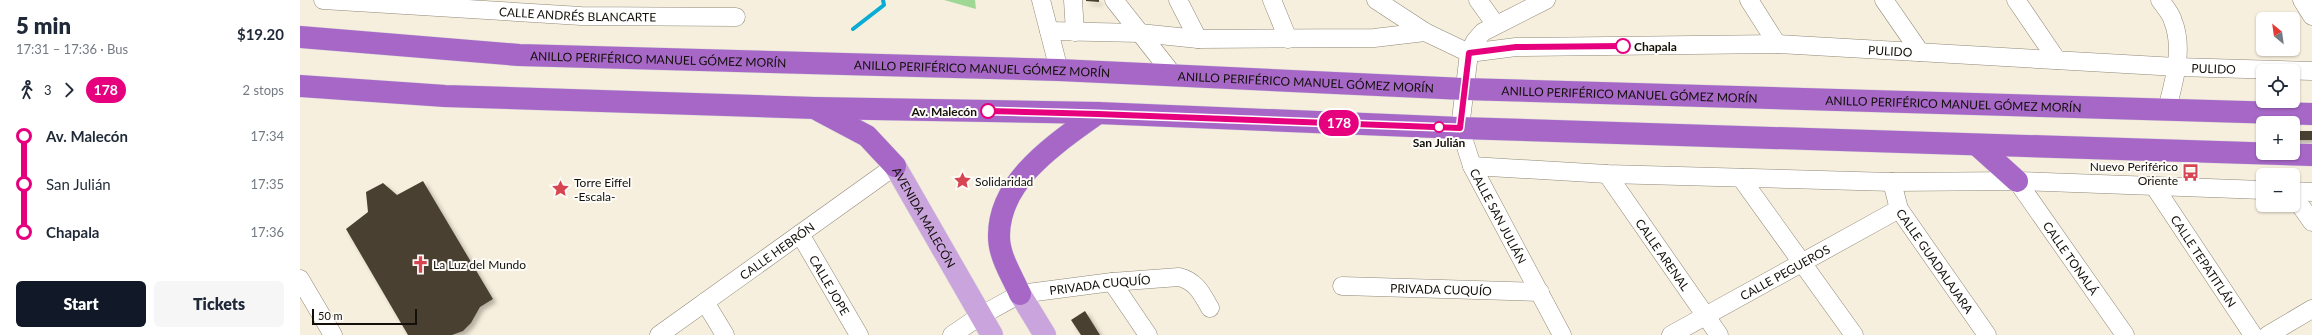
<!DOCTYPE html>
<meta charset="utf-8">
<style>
body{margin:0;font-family:Lato,sans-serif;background:#f6f6f7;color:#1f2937;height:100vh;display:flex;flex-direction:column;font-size:15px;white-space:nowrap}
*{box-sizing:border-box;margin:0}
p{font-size:13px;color:#747a83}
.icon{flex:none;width:22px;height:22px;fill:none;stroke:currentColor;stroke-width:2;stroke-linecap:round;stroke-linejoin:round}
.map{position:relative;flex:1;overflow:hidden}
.sheet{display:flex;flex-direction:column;background:#fff;width:300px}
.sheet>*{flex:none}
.badge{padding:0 8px;border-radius:13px;font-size:14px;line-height:26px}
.needle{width:26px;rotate:331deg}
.tools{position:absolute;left:1956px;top:12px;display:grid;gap:8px}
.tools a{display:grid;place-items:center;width:44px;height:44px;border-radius:6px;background:#fff;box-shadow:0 1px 3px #0004;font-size:20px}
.scale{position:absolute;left:12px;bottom:10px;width:105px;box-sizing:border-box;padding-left:4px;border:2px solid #13100a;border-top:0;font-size:11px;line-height:14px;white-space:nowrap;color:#13100a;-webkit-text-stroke:3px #fefcf9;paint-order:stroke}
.map>.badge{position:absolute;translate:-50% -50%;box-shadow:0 0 0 2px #fff}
.legs{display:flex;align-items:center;gap:6px;height:44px;padding:0 16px;font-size:13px}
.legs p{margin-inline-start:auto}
.overview{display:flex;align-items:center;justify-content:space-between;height:68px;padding:0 16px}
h1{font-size:22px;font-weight:800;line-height:30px}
.cta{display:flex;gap:8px;margin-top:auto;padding:8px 16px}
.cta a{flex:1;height:46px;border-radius:6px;background:#111827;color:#fff;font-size:16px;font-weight:800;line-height:46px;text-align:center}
.cta a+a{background:#f6f6f7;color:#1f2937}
ul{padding:0 16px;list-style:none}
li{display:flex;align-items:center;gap:14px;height:48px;font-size:15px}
li i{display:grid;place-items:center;width:6px;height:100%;margin:0 5px;background:currentColor}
li i::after{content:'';width:10px;height:10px;margin:-5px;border:3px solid;border-radius:50%;background:#fff}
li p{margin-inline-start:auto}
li:first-child i{background:linear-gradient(#0000 50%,currentColor 0)}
li:last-child i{background:linear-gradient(currentColor 50%,#0000 0)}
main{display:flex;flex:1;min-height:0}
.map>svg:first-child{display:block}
.green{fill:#9fd895}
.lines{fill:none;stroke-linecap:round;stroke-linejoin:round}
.stream{stroke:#08acd5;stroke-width:4}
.building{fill:#4a4033;filter:url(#shadow)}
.minor-casing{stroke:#908878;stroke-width:19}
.major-casing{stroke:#d9d9d8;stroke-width:23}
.highway-casing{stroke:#d9d9d8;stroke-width:23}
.minor{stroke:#fff;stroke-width:18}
.major{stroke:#caa4dd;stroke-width:22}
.highway{stroke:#a667c7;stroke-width:22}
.line-1-casing{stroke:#fff;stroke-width:9}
.line-1{stroke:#e6007e;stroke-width:6}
.stop-1-dot{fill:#fff;stroke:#e6007e;stroke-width:2}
.labels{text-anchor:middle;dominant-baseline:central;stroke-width:4;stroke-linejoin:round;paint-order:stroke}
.street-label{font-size:12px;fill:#13100a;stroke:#fefcf9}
.stop-label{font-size:12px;font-weight:bold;fill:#13100a;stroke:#fefcf9;text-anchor:start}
.poi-label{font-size:12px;fill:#13100a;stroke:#fefcf9;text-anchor:start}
</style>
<main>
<section class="sheet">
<div class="overview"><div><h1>5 min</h1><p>17:31 – 17:36 · Bus</p></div><b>$19.20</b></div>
<div class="legs"><svg class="icon" aria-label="walk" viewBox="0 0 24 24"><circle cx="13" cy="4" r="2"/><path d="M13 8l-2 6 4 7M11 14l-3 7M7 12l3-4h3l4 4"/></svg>3<svg class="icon" aria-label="forward" viewBox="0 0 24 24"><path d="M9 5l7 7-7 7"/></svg><b class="badge" style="background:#e6007e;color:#fff">178</b><p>2 stops</p></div>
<ul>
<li><i style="color:#e6007e"></i><b>Av. Malecón</b><p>17:34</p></li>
<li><i style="color:#e6007e"></i><span>San Julián</span><p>17:35</p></li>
<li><i style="color:#e6007e"></i><b>Chapala</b><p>17:36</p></li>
</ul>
<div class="cta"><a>Start</a><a>Tickets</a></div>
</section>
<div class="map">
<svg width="2012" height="335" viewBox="0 0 2012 335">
<defs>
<filter id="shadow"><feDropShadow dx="3.5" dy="3.5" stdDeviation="2" flood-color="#0004"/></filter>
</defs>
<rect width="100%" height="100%" fill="#f7efdd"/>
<path class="green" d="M644 0H675L676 9Z"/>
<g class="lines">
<path class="stream" d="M553 29 584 5 583 0"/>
</g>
<g class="building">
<path d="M786 0H799V2L786 1Z"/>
<rect x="1993" y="131" width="19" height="9"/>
<path d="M123 181 193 299 180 307 171 323 163 331 152 335H108L46 229 68 212 66 192 83 183 97 195Z"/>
<path d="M785 311 800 335H781L771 320Z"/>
</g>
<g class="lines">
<defs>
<g id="minor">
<path id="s1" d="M23 0 281 16 436 17"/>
<path d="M741 0 759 70"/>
<path d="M773 0 775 32"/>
<path d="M814 0 874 76"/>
<path d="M878 0 898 39"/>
<path d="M972 0 988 39"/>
<path id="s2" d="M1076 0 1125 32 1169 53 1216 47 1477 44 1877 67 2012 71"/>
<path d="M1178 0 1196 25"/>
<path id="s3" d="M1246 0 1183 32 1175 41 1169 53 1160 128 1172 166 1262 335"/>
<path d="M1449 0 1477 44"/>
<path d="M1584 0 1620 52"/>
<path d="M1716 0 1757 60"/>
<path d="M1860 0C1864 6 1871 13 1873 21 1884 49 1874 81 1867 109"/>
<path d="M2002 0 2012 16"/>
<path d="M749 31 840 33 898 39 1074 38 1125 32"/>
<path d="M1172 166 1307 174 1592 182 1717 181 1963 190"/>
<path id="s4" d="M1307 174 1419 335"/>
<path d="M1441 178 1554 335"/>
<path id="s5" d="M1717 181 1825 335"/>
<path id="s6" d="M1592 182 1599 209 1687 335"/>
<path id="s7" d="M1854 186 1953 335"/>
<path d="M1993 191 2012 192"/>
<path d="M1993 195 2012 222"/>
<path id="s8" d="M500 234 559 335"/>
<path d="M0 279 33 335"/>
<path d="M812 282 848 335"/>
<path id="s9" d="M1042 286 1240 292"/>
<path d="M405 302 425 335"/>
<path id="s10" d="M359 335 595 166"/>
<path id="s11" d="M652 335 680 316 720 294 812 282 879 277C896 281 902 294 910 308"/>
<path id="s12" d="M1371 335 1599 209"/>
<path d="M1968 335 2012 309"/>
</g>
<g id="major">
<path id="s13" d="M595 166 692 335"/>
<path d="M720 294 745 335"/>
</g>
<g id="highway">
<path id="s14" d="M0 37 219 55 759 70 1164 89 2012 114"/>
<path d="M0 86 145 96 515 108 798 113 1160 128 2012 155"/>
<path d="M518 110 567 136 595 166"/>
<path d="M1677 145 1717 181"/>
<path d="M720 294C712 276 699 256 699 237 698 180 757 143 798 113"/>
</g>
</defs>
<use href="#minor" class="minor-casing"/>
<use href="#major" class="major-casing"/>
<use href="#highway" class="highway-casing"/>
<use href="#minor" class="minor"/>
<use href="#major" class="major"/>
<use href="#highway" class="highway"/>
</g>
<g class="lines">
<defs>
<path id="line-1" d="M688 111 798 114 1160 128 1169 53 1216 47 1323 46"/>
</defs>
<use href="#line-1" class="line-1-casing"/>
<use href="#line-1" class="line-1"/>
</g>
<defs>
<symbol id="bus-bare" viewBox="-9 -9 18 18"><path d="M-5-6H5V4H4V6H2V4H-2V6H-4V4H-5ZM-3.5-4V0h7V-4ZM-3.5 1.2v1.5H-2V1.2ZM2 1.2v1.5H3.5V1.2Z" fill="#d64551" stroke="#fefcf9" stroke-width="2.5" paint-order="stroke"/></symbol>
<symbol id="sight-bare" viewBox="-9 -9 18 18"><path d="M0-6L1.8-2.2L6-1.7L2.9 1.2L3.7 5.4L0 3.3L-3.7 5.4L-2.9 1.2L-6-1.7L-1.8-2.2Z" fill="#d64551" stroke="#fefcf9" stroke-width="2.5" paint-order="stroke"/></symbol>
<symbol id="church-bare" viewBox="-9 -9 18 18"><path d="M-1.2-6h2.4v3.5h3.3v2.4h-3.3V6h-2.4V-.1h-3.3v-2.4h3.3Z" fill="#d64551" stroke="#fefcf9" stroke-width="2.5" paint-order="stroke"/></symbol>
</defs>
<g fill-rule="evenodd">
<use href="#bus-bare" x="1878" y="160" width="25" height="25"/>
<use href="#sight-bare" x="650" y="168" width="25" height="25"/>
<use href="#sight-bare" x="248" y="176" width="25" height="25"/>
<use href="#church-bare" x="108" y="252" width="25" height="25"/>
</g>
<g class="stop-1-dot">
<circle cx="1323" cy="46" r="7"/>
<circle cx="688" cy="111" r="7"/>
<circle cx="1139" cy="127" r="5"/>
</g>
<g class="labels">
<g class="street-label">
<text stroke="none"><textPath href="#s1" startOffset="255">CALLE ANDRÉS BLANCARTE</textPath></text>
<text stroke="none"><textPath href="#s2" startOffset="529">PULIDO</textPath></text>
<text stroke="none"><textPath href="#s14" startOffset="359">ANILLO PERIFÉRICO MANUEL GÓMEZ MORÍN</textPath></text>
<text stroke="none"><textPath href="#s2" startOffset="853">PULIDO</textPath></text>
<text stroke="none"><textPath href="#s14" startOffset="683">ANILLO PERIFÉRICO MANUEL GÓMEZ MORÍN</textPath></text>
<text stroke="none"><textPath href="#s14" startOffset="1007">ANILLO PERIFÉRICO MANUEL GÓMEZ MORÍN</textPath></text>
<text stroke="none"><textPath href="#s14" startOffset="1331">ANILLO PERIFÉRICO MANUEL GÓMEZ MORÍN</textPath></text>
<text stroke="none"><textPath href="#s14" startOffset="1655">ANILLO PERIFÉRICO MANUEL GÓMEZ MORÍN</textPath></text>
<text stroke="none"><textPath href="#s3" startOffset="268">CALLE SAN JULIÁN</textPath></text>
<text stroke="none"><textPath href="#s13" startOffset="59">AVENIDA MALECÓN</textPath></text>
<text stroke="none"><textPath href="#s10" startOffset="145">CALLE HEBRÓN</textPath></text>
<text stroke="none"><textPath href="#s4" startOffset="98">CALLE ARENAL</textPath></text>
<text stroke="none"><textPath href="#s5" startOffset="94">CALLE TONALÁ</textPath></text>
<text stroke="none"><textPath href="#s6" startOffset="91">CALLE GUADALAJARA</textPath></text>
<text stroke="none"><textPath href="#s7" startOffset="90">CALLE TEPATITLÁN</textPath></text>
<text stroke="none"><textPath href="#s12" startOffset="130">CALLE PEGUEROS</textPath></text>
<text stroke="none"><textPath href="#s8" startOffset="59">CALLE JOPE</textPath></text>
<text stroke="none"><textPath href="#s11" startOffset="160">PRIVADA CUQUÍO</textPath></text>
<text stroke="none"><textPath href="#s9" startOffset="99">PRIVADA CUQUÍO</textPath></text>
</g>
<g class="stop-label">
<text x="1334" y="46">Chapala</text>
<text x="677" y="111" text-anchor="end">Av. Malecón</text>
<text x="1139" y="142" text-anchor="middle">San Julián</text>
</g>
<g class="poi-label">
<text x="1878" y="166" text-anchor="end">Nuevo Periférico<tspan x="1878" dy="14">Oriente</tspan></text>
<text x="675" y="181">Solidaridad</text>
<text x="274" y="182">Torre Eiffel<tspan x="274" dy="14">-Escala-</tspan></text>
<text x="133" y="264">La Luz del Mundo</text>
</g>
</g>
</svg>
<div class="tools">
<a><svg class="needle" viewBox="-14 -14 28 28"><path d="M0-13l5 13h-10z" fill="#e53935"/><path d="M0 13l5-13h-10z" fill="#747a83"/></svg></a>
<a><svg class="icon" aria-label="locate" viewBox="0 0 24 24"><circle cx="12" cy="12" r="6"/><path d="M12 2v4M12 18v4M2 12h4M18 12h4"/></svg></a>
<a>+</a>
<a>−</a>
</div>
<div class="scale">50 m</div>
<b class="badge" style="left:1039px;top:123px;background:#e6007e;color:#fff">178</b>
</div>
</main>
